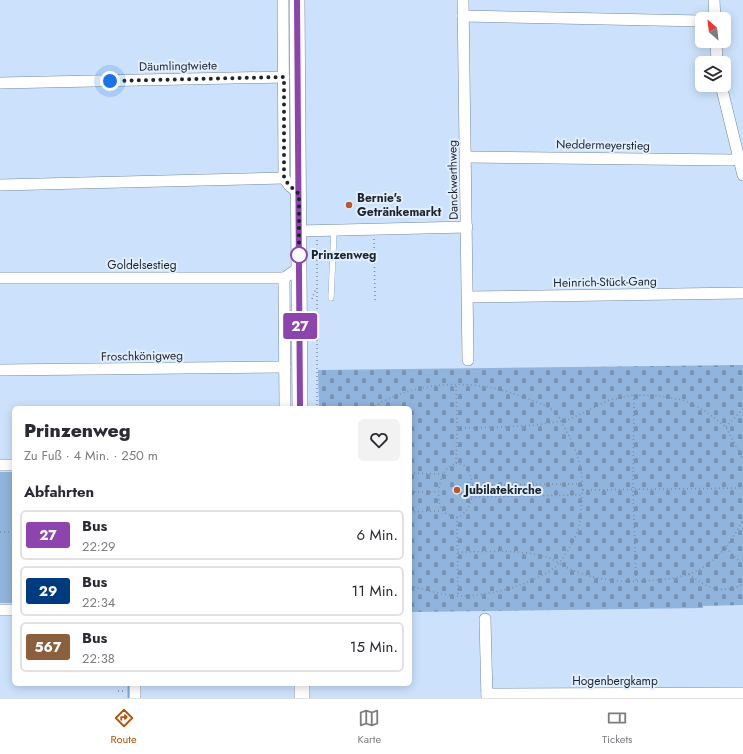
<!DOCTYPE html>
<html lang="de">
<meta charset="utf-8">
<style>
body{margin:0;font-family:Jost,sans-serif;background:#f2f2f3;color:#2b2b33;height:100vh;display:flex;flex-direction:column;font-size:15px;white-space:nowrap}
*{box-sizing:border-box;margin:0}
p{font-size:13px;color:#7c7c81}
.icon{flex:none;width:22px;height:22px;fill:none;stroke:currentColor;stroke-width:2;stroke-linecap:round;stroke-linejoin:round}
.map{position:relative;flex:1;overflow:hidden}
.panel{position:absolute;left:12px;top:406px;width:400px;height:280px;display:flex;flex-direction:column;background:#fff;border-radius:6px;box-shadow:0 2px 10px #0003}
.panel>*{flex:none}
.badge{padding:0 8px;border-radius:3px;font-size:14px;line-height:26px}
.needle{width:26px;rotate:332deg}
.fabs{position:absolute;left:695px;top:12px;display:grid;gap:8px}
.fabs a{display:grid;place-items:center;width:36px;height:36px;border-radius:6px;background:#fff;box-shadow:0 2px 10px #0003;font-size:20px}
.you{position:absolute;width:20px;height:20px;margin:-10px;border:3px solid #fff;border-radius:50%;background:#1a73e8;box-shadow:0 0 0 6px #1a73e833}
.map>.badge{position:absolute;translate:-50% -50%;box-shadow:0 0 0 2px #fff}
h2{padding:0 12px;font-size:15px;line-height:36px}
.round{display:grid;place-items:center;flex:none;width:42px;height:42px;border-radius:6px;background:#f2f2f3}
.head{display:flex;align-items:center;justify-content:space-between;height:68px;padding:0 12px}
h1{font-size:19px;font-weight:800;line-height:30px}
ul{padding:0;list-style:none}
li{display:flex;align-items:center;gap:12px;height:50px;margin:0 8px 6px;padding:0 4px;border:2px solid #e1e1e2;border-radius:6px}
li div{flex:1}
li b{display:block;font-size:15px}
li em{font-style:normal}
li .badge{min-width:44px;font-weight:700;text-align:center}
.tab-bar{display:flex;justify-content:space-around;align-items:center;height:56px;border-top:1px solid #e1e1e2;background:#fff;font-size:11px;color:#7c7c81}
.tab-bar a{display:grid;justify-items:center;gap:2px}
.tab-bar .active{color:#b45309}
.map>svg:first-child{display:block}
.green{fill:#91b4dd}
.cemetery{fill:url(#cemetery-stones)}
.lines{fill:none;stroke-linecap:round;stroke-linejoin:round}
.stream{stroke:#76abe9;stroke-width:3}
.service-casing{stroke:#7488a0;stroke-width:6}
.minor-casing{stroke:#7488a0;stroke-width:12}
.secondary-casing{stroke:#7488a0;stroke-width:16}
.path{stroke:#7c8b9e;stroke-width:1.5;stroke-dasharray:1 3;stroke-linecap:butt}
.service{stroke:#fff;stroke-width:5.5}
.minor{stroke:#fff;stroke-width:11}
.secondary{stroke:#fff;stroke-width:15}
.line-casing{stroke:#fff;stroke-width:9}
.line{stroke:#8e44ad;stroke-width:6}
.walk{stroke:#1c242e;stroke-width:4;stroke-dasharray:0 7.2}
.poi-dot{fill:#bd5729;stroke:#e1eefe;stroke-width:1.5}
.stop-dot{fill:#fff;stroke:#8e44ad;stroke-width:2}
.labels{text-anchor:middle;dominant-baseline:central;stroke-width:4;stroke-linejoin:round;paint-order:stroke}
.street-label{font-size:12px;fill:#1c242e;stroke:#e1eefe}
.poi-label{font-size:12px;font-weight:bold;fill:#1c242e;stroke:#e1eefe;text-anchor:start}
.stop-label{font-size:12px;font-weight:bold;fill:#1c242e;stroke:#e1eefe;text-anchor:start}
</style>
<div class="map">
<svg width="743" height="698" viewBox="0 0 743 698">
<defs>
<pattern id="cemetery-stones" width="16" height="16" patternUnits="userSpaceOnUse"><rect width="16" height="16" fill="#91b4dd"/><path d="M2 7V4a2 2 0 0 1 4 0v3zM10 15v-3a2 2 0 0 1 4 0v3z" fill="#7692b4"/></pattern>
</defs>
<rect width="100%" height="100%" fill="#cce2fc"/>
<rect class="green" x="0" y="472" width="14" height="131"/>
<path class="cemetery" d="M743 365V605L703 606V608L410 612V408H319L318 370Z"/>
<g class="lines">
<path class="stream" d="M129 684V698"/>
<defs>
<path id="service" d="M331 298 334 230"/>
<g id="minor">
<path d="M283 0 284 178 289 185 299 194"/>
<path d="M463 0 468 360"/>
<path d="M714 0 715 19"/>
<path d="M463 16 702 21"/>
<path d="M716 41 717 63"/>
<path d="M0 83 284 77"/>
<path d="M721 85 743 175"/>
<path d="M466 157 731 160 739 159"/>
<path d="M0 185 284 178"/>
<path d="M299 231 467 227"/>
<path d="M0 278H284"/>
<path d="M468 297 743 293"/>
<path d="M0 370 285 367"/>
<path d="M285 408 284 278 299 268"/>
<path d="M0 465H14"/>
<path d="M0 610H14"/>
<path d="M485 619 487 698"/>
<path d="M135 684V698"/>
<path d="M487 694 743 693"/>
</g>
<g id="secondary">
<path d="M297 0 300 408"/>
<path d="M302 684V698"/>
</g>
</defs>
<use href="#service" class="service-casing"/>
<use href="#minor" class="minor-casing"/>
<use href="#secondary" class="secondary-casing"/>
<g class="path">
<path d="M374 239 375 301"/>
<path d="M317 240V408"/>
<path d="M312 299 316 288"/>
<path d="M634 395 633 490 636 581"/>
<path d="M371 408C379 404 387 399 395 396 436 380 483 381 523 397 534 401 547 405 556 413 561 419 564 428 568 434 578 452 584 474 582 495L471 497"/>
<path d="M726 427 743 409"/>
<path d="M457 428 503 427 536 425 568 420 609 400 634 395 660 396 683 400 705 411 726 427 743 460"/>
<path d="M456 463C459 464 462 464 465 466 475 476 475 502 465 512 463 514 460 516 457 517 453 516 446 515 443 511 436 501 438 483 444 473 447 468 451 466 456 463Z"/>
<path d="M456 463 457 428 456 384"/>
<path d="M410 473 443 474"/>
<path d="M472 485 581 484"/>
<path d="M583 490 743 488"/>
<path d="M410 492H438"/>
<path d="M410 512 442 511"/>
<path d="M457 517 458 595"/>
<path d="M0 532H14"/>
<path d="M726 548 743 565"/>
<path d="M458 552C486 552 516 549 543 556 553 558 561 565 570 569 577 572 586 575 593 577 609 581 628 582 644 581 659 580 676 579 689 574 715 564 732 543 743 519"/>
<path d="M689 574C706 588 722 595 743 584"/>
<path d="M410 586C426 590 442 595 458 596 489 596 529 586 554 568 561 563 573 543 576 535 581 523 581 509 582 496"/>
<path d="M118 691H125"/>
</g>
<use href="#service" class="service"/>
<use href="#minor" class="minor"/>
<use href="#secondary" class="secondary"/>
</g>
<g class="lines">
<defs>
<path id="line" d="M297 0 300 408"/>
</defs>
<use href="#line" class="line-casing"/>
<use href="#line" class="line"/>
<path class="walk" d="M110 81 284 77V178L289 185 299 194V255"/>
</g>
<g class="poi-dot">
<circle cx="349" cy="205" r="4"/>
<circle cx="457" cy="490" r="4"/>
</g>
<circle class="stop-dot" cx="299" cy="255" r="8"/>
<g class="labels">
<g class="street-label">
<text transform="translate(178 66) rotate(-1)">Däumlingtwiete</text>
<text transform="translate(603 145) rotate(1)">Neddermeyerstieg</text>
<text transform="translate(453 180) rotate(-91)">Danckwerthweg</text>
<text x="142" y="265">Goldelsestieg</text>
<text transform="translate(605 282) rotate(-1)">Heinrich-Stück-Gang</text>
<text transform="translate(142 356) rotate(-1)">Froschkönigweg</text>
<text x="615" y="681">Hogenbergkamp</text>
</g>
<g class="poi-label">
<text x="357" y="198">Bernie's<tspan x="357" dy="14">Getränkemarkt</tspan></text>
<text x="465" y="490">Jubilatekirche</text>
</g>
<g class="stop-label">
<text x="311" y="255">Prinzenweg</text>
</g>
</g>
</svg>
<div class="fabs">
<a><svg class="needle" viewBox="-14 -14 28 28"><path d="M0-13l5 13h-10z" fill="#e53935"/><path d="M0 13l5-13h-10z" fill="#7c7c81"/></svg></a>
<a><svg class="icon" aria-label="layers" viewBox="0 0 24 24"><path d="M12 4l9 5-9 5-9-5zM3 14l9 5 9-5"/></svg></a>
</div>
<div class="you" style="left:110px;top:81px"></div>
<b class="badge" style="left:300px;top:326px;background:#8e44ad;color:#fff">27</b>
<section class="panel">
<div class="head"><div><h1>Prinzenweg</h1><p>Zu Fuß · 4 Min. · 250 m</p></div><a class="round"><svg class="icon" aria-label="heart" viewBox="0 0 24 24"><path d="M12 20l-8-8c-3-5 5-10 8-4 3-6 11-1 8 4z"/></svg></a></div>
<h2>Abfahrten</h2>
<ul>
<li><span class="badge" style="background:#8e44ad;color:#fff">27</span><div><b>Bus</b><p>22:29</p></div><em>6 Min.</em></li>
<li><span class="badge" style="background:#003b80;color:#fff">29</span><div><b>Bus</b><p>22:34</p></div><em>11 Min.</em></li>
<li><span class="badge" style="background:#8b5e3c;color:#fff">567</span><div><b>Bus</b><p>22:38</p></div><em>15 Min.</em></li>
</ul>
</section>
</div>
<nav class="tab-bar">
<a class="active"><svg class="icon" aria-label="directions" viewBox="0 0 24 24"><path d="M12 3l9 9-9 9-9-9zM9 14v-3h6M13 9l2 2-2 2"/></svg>Route</a>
<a><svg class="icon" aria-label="map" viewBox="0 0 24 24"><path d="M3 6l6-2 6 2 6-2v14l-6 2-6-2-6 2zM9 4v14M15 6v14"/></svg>Karte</a>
<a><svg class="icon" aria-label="tickets" viewBox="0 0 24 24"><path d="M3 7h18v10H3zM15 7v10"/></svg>Tickets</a>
</nav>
